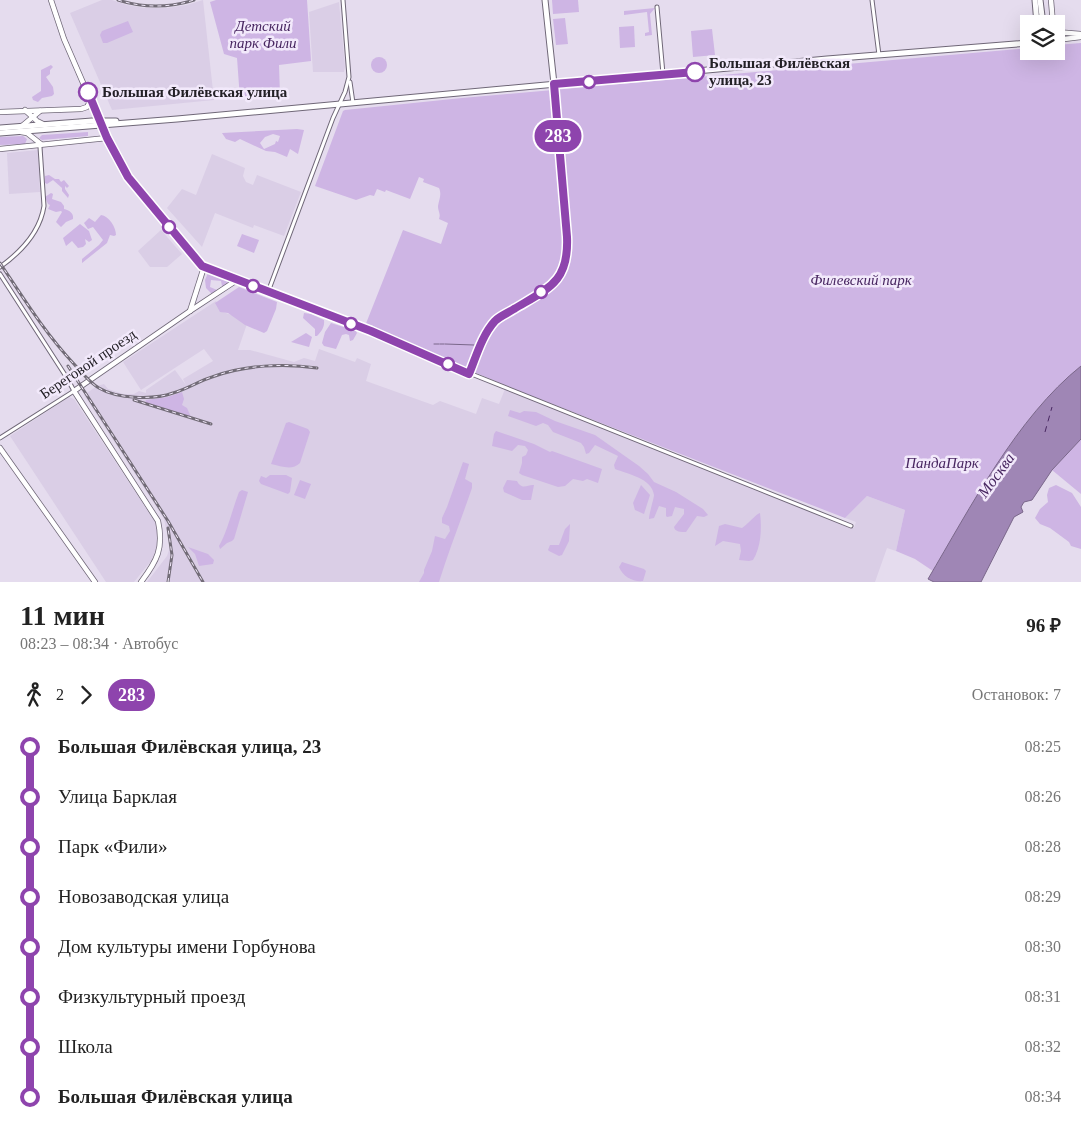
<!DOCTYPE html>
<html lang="ru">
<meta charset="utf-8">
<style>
body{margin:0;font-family:Georgia,serif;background:#f2f2f2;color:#222;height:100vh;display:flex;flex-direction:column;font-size:19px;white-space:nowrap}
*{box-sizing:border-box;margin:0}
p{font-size:16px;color:#767676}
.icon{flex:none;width:28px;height:28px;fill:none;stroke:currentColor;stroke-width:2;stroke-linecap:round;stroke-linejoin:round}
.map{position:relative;height:582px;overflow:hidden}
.details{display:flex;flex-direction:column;background:#fff;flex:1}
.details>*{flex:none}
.badge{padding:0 10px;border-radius:16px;font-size:18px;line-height:32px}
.tools{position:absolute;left:1020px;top:15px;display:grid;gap:10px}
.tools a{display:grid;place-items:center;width:45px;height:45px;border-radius:0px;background:#fff;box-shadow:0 5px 20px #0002;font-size:25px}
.map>.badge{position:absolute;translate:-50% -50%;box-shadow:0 0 0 2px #fff}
.legs{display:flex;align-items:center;gap:8px;height:55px;padding:0 20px;font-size:16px}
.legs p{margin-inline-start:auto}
.overview{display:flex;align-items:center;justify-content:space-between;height:85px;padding:0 20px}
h1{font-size:28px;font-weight:700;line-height:38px}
ul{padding:0 20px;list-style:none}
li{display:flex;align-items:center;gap:18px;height:50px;font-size:19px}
li i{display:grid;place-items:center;width:8px;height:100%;margin:0 6px;background:currentColor}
li i::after{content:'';width:12px;height:12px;margin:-6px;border:4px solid;border-radius:50%;background:#fff}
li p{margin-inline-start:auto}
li:first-child i{background:linear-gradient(#0000 50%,currentColor 0)}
li:last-child i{background:linear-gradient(currentColor 50%,#0000 0)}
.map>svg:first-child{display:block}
.built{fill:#dacee6}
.green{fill:#ceb5e4;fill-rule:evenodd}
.water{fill:#9f86b5;stroke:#7a678a}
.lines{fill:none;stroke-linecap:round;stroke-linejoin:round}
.stream{stroke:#7a678a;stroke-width:1}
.ferry{stroke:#482761;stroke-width:1;stroke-dasharray:6 5;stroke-linecap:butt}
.minor-casing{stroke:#6f6777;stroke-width:5}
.tertiary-casing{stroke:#6f6777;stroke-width:6}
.secondary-casing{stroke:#6f6777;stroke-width:7}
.minor{stroke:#fff;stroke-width:3}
.tertiary{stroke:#fff;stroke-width:4.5}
.secondary{stroke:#fff;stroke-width:5}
.rail-casing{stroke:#726c77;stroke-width:3}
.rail{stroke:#f2e9fb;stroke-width:1;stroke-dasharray:4;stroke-linecap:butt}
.line-1-casing{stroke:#fff;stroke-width:11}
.line-1{stroke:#8e44ad;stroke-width:8}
.stop-1-dot{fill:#fff;stroke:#8e44ad;stroke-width:2.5}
.labels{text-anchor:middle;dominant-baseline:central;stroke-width:5;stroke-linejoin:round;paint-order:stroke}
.park-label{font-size:15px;font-style:italic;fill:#482661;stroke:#f2e9fb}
.stop-label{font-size:15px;font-weight:bold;fill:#232026;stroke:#f2e9fb;text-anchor:start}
.street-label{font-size:15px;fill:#232026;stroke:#f2e9fb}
.water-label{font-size:16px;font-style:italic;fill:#482761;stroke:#f2e9fb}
</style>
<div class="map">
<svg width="1081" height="582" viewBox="0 0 1081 582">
<rect width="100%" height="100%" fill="#e5dcee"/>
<g class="built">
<path d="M102 0H112L127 5 144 8H167L187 5 203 0 214 100 112 110 70 13Z"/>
<path d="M339 2 345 67 344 72H313L309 12Z"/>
<path d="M38 150 40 192 9 194 7 153Z"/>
<path d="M212 154 245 168 243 176 246 182 253 185 257 175 301 192 284 236 254 225 253 228 215 213 202 247 167 208 182 189 196 195Z"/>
<path d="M161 230 182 254 167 267H150L138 251Z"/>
<path d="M216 301 223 312 248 321 238 350H250L294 362 304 358 315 361 319 349 355 362 357 358 371 364 366 381 433 405 440 401 476 414 482 398 499 404 505 389 854 528 856 522 845 518 867 496 905 510 896 551 887 548 875 582H147L167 556 170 547 164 519 84 395 97 386 104 384 108 389 123 394H134L139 391 146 393V390L175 370 186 385 183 379 213 361 204 349 141 390 123 362Z"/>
<path d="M69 397 74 399 155 522 158 535 156 550 151 561 134 582H106L10 436Z"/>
</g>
<g class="green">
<path d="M216 0H307L311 61 279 65 280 95 240 99 237 58 224 54 210 2Z"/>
<path d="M552 0H578L579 12 553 14Z"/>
<path d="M655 8 650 14 652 35 645 36V33L649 32 647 12 624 15V11Z"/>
<path d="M565 18 568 44 556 45 553 19Z"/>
<path d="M128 21 133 32 107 43H103L100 35 102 31Z"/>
<path d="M634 26 635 47 620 48 619 27Z"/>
<path d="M712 29 715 55 693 57 691 31Z"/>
<path d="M1081 43V366C1018 417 974 502 933 571L915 559 896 551 905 510 867 496 845 518 519 391 365 326 403 230 441 244 448 223 439 219C441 213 438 212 438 206 439 199 442 195 439 188L423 182 424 179 419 177 410 199 386 190 385 192 377 189 374 196 370 195 356 200 315 186 343 111 345 110 462 98 1029 48V51H1056V45Z"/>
<circle cx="379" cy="65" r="8"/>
<path d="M51 65 53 67 50 70V74L46 77 53 87 54 94 52 96 42 98 38 102 33 100 32 97 41 91V70Z"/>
<path d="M297 129 304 130 298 154 290 149 287 157 275 152 266 151 240 139 235 142 226 139 222 133ZM273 134 280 136 278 142 276 141 275 144 264 149 260 143 265 137Z"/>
<path d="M88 132V136L42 140 39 138 42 135Z"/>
<path d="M23 136 27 139 25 144 0 145V137Z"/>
<path d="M49 175 55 179H59L61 182 64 180 69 186 67 188 65 186V189L69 195 68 198 62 191V188L53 180 47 184 45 183V176Z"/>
<path d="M51 193 53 194 52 199 61 202 64 206V209C69 210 74 213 73 219L66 222 61 227 56 222 62 212 61 211 56 212 48 209 50 205 48 204 45 197Z"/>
<path d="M101 215C109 216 116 227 116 235L114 236 110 235 107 243 82 263V259L99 245 103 240 93 227 88 229 84 223 89 218 95 222Z"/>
<path d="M80 224 89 231 92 240 89 242 85 239 86 244 83 247 78 248 72 241 66 246 63 238Z"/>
<path d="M242 234 259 240 254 253 237 246Z"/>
<path d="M208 273 224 278 229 282 224 287 222 286 221 281 211 280 210 287 217 290V292L212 294 206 288 205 280Z"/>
<path d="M239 287 277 302 276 309 267 331 264 333 245 325 228 313 220 312 215 303Z"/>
<path d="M304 313 311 314 324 320C325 327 321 332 317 336H315V329L303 318Z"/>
<path d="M331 323 356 331 357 333 353 340 350 341 349 335 346 334 342 335 336 349 324 346 322 343 325 332Z"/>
<path d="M306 333 312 337 309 347 291 342Z"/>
<path d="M182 392 184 399 182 405 187 408 191 417 145 403 146 400 168 397Z"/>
<path d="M510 410 520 413 524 411 536 412 555 421 595 435 639 466 648 474 654 482 676 492 703 509 708 515 704 517 697 516 686 532C681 532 675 532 674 527L684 514V509L675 507 672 516 667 517 666 516V508L659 506 654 518 649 519C649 514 654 498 654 495 652 478 627 474 615 469L614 465 618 456 616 455 595 445 589 453 586 454 584 447 581 443 553 432 548 425 543 423 536 426 508 416Z"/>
<path d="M289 422 308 429 310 432 300 463C292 471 281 466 271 464L286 423Z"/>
<path d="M496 431 534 444 550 452 552 451 602 469 598 483 587 479 583 481 573 479 565 486 558 487 522 475 519 473 522 463V457L526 455 528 450 525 446 518 445 512 451 492 446 494 434Z"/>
<path d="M1081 439V494L1052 470Z"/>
<path d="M463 462 469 464 465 479 472 483V488C461 520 449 550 439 582H419L424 573V570L432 551 435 536 445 539 450 531 449 526 442 523V518L447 507Z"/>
<path d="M270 475H286L292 478 290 492 288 494 261 484 259 481 261 476 266 478Z"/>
<path d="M300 480 311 484 305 499 294 495Z"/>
<path d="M507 480 517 481C522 491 528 484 534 485L531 500H522L504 492 503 488Z"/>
<path d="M641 485 650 495 644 514 635 510 633 503Z"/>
<path d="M1056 485 1072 493 1081 507V549L1071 546 1069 542 1050 528 1040 524 1035 518 1040 509 1048 502 1047 495 1049 488Z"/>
<path d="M242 490 248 492 234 539 232 541 227 543 220 549 219 546C228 530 232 510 239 492Z"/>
<path d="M760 513C762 529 761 547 753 560L749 561 739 560 741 551 740 544 723 541 715 546 719 526 725 524 742 528C747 525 756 514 760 513Z"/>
<path d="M570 524 569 541 562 555 559 556 549 551 548 550 550 545H559L565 529Z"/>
<path d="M188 547 208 554 214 560 213 564 199 566 195 554Z"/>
<path d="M622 562 644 569 646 571 643 581C633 582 623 577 619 567Z"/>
</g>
<path class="water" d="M1081 366V439L1052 470 1032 500 1024 502 1021 507 1023 512 1014 517 981 582H934L928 579C970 508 1017 417 1081 366Z"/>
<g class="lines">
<g class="stream">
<path d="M434 344H439"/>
<path d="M440 344H444"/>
<path d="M445 344 474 345"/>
</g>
<path class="ferry" d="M1045 432 1052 407"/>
<defs>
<g id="minor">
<path d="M872 0 879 55"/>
<path d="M657 7 663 74"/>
<path d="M350 82 353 103"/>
<path d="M0 267C21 252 40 232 44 206L40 147 41 144"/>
<path d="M0 274 67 378 74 391 0 438"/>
<path d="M268 292 333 118 345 92 349 77 343 0"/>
<path d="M469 373 851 526"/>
</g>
<g id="tertiary">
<path d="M51 0 64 39 107 138 128 177 202 266 371 331 469 373C476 357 482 335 495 321 500 316 508 313 514 309 548 289 569 281 567 237L554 84"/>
<path d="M1051 0 1053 24"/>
<path d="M1056 32 1081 34"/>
<path d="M1056 40 1081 37"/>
<path d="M25 110 37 121 43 124"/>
<path d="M0 112 81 109 87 107 91 100"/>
<path d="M22 126 40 111"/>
<path d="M21 132 27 133 41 144"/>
<path d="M0 149 107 138"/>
<path d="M190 311 204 267"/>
<path d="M0 448 95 582"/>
<path d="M141 582C157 561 164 548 158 521L74 391 190 311 237 280"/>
</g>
<g id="secondary">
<path d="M545 0 554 84"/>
<path d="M1035 0 1037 24"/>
<path d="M1040 0 1043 24"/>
<path d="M0 128 92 121H116"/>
<path d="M0 133 177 119 827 59 1029 43"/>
</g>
</defs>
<use href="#minor" class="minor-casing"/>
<use href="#tertiary" class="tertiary-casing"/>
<use href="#secondary" class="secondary-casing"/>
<use href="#minor" class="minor"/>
<use href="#tertiary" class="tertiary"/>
<use href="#secondary" class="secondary"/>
<defs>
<g id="rail">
<path d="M118 0C143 8 169 8 194 0"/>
<path d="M0 263C24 299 45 333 74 364 81 372 90 383 99 388 117 399 154 400 173 393 187 389 199 381 212 377 244 365 284 363 317 368"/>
<path d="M68 366 168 521 203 582"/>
<path d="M134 400 211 424"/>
<path d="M168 582 172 555 168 528"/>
</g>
</defs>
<use href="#rail" class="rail-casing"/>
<use href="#rail" class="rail"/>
</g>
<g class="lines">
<defs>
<path id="line-1" d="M88 92 107 138 128 177 202 266 371 331 469 374C476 357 482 335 495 321 500 316 508 313 514 309 549 288 569 282 567 237L554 84 695 72"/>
</defs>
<use href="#line-1" class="line-1-casing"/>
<use href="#line-1" class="line-1"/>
</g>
<g class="stop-1-dot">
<circle cx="695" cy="72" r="9"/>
<circle cx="589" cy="82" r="6"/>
<circle cx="88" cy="92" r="9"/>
<circle cx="169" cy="227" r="6"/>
<circle cx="253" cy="286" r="6"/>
<circle cx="541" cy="292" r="6"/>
<circle cx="351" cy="324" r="6"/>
<circle cx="448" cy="364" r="6"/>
</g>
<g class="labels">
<g class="park-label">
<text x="263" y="26">Детский<tspan x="263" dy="17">парк Фили</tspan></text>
<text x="861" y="280">Филевский парк</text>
<text x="942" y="463">ПандаПарк</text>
</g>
<g class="stop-label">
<text x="709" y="63">Большая Филёвская<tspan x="709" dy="17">улица, 23</tspan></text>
<text x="102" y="92">Большая Филёвская улица</text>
</g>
<g class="street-label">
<text transform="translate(88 364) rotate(-34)">Береговой проезд</text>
</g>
<g class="water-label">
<text transform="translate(996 475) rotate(-54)">Москва</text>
</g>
</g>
</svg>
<div class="tools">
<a><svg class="icon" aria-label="layers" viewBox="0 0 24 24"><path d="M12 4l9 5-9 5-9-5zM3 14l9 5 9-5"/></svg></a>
</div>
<b class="badge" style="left:558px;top:136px;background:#8e44ad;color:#fff">283</b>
</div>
<section class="details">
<div class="overview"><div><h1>11 мин</h1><p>08:23 – 08:34 · Автобус</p></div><b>96 ₽</b></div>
<div class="legs"><svg class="icon" aria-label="walk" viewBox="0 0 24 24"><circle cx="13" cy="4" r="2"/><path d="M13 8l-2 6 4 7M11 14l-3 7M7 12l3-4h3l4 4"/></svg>2<svg class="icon" aria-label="forward" viewBox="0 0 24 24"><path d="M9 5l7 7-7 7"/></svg><b class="badge" style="background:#8e44ad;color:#fff">283</b><p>Остановок: 7</p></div>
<ul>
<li><i style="color:#8e44ad"></i><b>Большая Филёвская улица, 23</b><p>08:25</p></li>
<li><i style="color:#8e44ad"></i><span>Улица Барклая</span><p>08:26</p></li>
<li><i style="color:#8e44ad"></i><span>Парк «Фили»</span><p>08:28</p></li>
<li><i style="color:#8e44ad"></i><span>Новозаводская улица</span><p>08:29</p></li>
<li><i style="color:#8e44ad"></i><span>Дом культуры имени Горбунова</span><p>08:30</p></li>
<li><i style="color:#8e44ad"></i><span>Физкультурный проезд</span><p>08:31</p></li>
<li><i style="color:#8e44ad"></i><span>Школа</span><p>08:32</p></li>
<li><i style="color:#8e44ad"></i><b>Большая Филёвская улица</b><p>08:34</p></li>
</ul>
</section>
